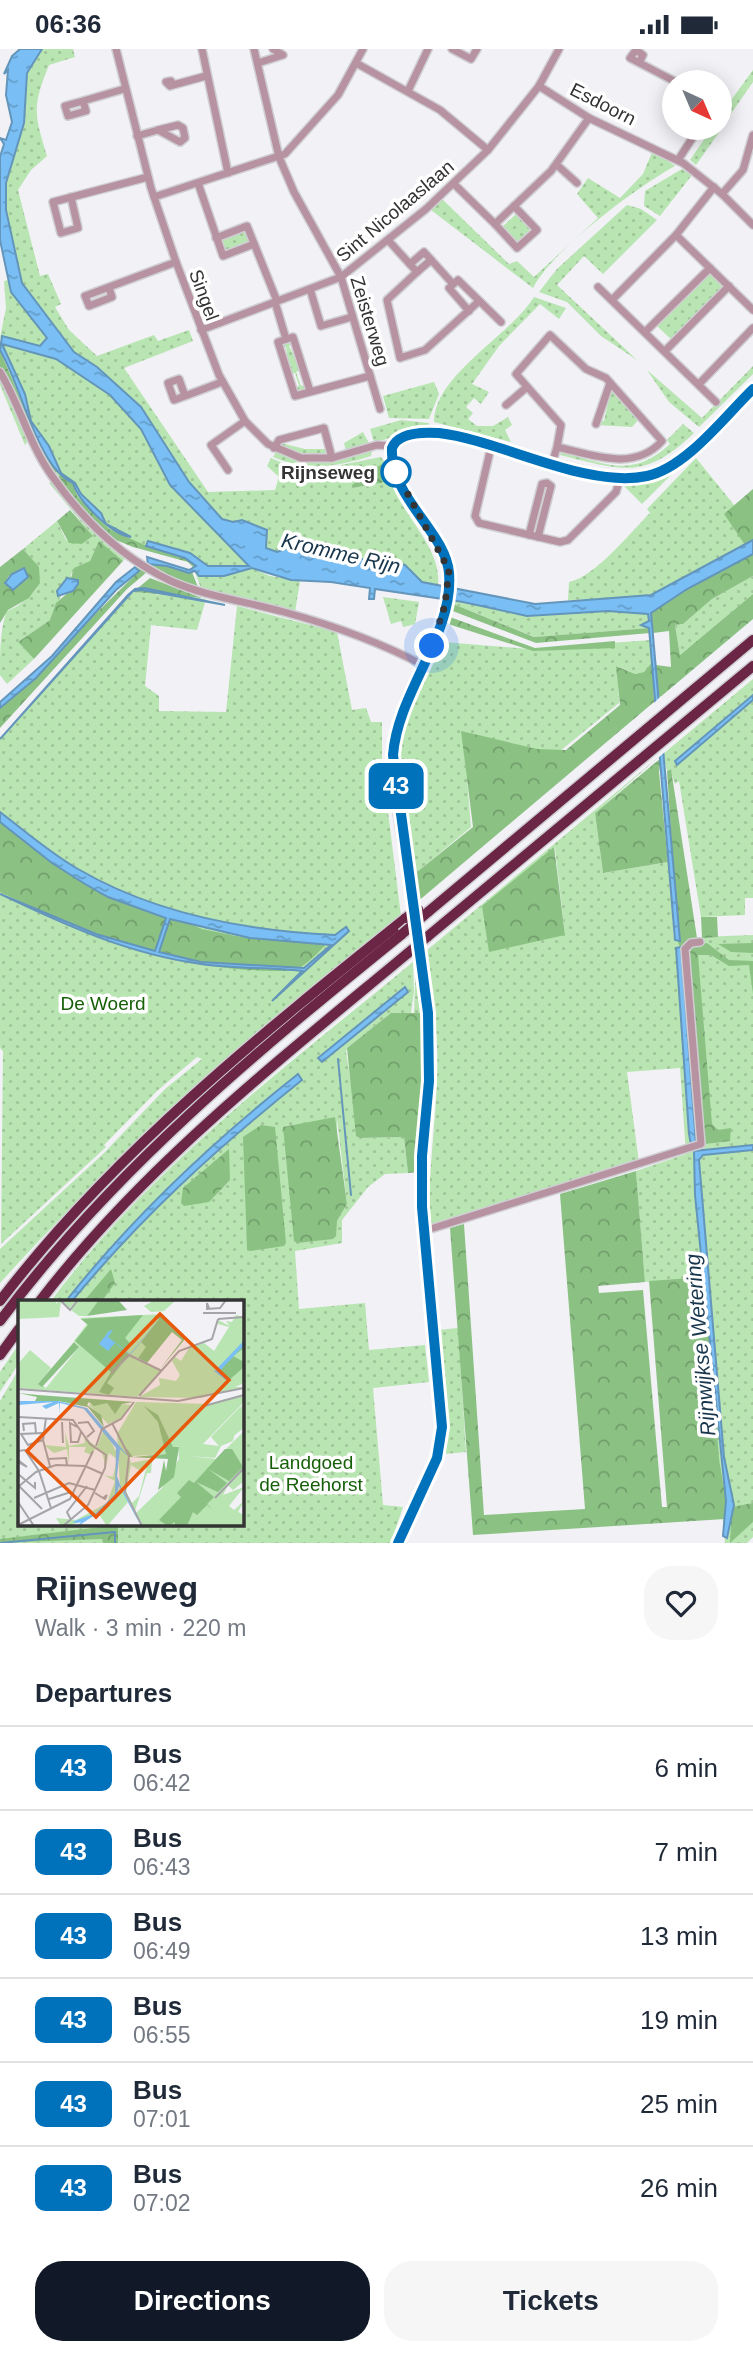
<!DOCTYPE html>
<meta charset="utf-8">
<style>
body{margin:0;font-family:Arial,sans-serif;background:#f6f6f7;color:#1f2937;height:100vh;display:flex;flex-direction:column;font-size:26px;white-space:nowrap}
*{box-sizing:border-box;margin:0}
p{font-size:23px;color:#747a83}
.icon{flex:none;width:38px;height:38px;fill:none;stroke:currentColor;stroke-width:2;stroke-linecap:round;stroke-linejoin:round}
.map{position:relative;height:1494px;overflow:hidden}
.drawer{display:flex;flex-direction:column;background:#fff;flex:1}
.drawer>*{flex:none}
.badge{padding:0 14px;border-radius:10px;font-size:24px;line-height:46px}
.needle{width:46px;rotate:136deg}
.fabs{position:absolute;left:662px;top:21px;display:grid;gap:14px}
.fabs a{display:grid;place-items:center;width:70px;height:70px;border-radius:50%;background:#fff;box-shadow:0 4px 18px #0003;font-size:35px}
.you{position:absolute;width:35px;height:35px;margin:-18px;border:5px solid #fff;border-radius:50%;background:#1a73e8;box-shadow:0 0 0 10px #1a73e833}
.map>.badge{position:absolute;translate:-50% -50%;box-shadow:0 0 0 4px #fff}
h2{padding:0 35px;font-size:26px;line-height:63px}
.round{display:grid;place-items:center;flex:none;width:74px;height:74px;border-radius:28px;background:#f6f6f7}
.summary{display:flex;align-items:center;justify-content:space-between;height:119px;padding:0 35px}
h1{font-size:33px;font-weight:800;line-height:52px}
.cta{display:flex;gap:14px;margin-top:auto;padding:14px 35px}
.cta a{flex:1;height:80px;border-radius:28px;background:#111827;color:#fff;font-size:28px;font-weight:800;line-height:80px;text-align:center}
.cta a+a{background:#f6f6f7;color:#1f2937}
ul{padding:0;list-style:none}
li{display:flex;align-items:center;gap:21px;height:84px;padding:0 35px;border-top:2px solid #e0e1e3}
li div{flex:1}
li b{display:block;font-size:26px}
li em{font-style:normal}
li .badge{min-width:77px;font-weight:700;text-align:center}
.status{display:flex;justify-content:space-between;align-items:center;height:49px;padding:0 35px;background:#fff;direction:ltr}
.status svg{height:19px;fill:currentColor}
.map>svg:first-child{display:block}
.grass{fill:url(#grass-dots);fill-rule:evenodd}
.forest{fill:url(#forest-crowns);fill-rule:evenodd}
.garden{fill:url(#garden-furrows)}
.water{fill:url(#water-ripples);stroke:#6495bb;stroke-width:2;fill-rule:evenodd}
.pier{fill:#f1f1f6}
.lines{fill:none;stroke-linecap:round;stroke-linejoin:round}
.stream{stroke:#6495bb;stroke-width:2}
.minor-casing{stroke:#cfcfd3;stroke-width:10}
.highway-casing{stroke:#cfcfd3;stroke-width:13}
.minor{stroke:#b792a0;stroke-width:7}
.highway{stroke:#6b2545;stroke-width:10}
.highway-bridge-casing{stroke:#cfcfd3;stroke-width:13;stroke-linecap:butt}
.highway-bridge{stroke:#6b2545;stroke-width:10}
.line-casing{stroke:#fff;stroke-width:16}
.line{stroke:#0072bc;stroke-width:10}
.walk{stroke:#343435;stroke-width:7;stroke-dasharray:0 12.6}
.stop-dot{fill:#fff;stroke:#0072bc;stroke-width:3.5}
.labels{text-anchor:middle;dominant-baseline:central;stroke-width:7;stroke-linejoin:round;paint-order:stroke}
.street-label{font-size:19px;fill:#343435;stroke:#fff}
.stop-label{font-size:19px;font-weight:bold;fill:#343435;stroke:#fff;text-anchor:end}
.park-label{font-size:19px;fill:#155f07;stroke:#fff}
.water-label{font-size:21px;font-style:italic;fill:#18364c;stroke:#fff}
.inset-river{fill:none;stroke:#79bff5;stroke-width:3.5}
.inset-road{fill:none;stroke:#a5a5a9;stroke-width:2}
.view{fill:#e8590c;fill-opacity:0.15;stroke:#e8590c;stroke-width:3.5}
.inset-edge{fill:none;stroke:#343435;stroke-width:3.5}
</style>
<div class="status"><b>06:36</b><svg viewBox="0 0 49 12"><path d="M0 12V9h3v3zM5 12V6h3v6zM10 12V3h3v9zM15 12V0h3v12zM26 1h20v11H26zM47 4h2v5h-2z"/></svg></div>
<div class="map">
<svg width="753" height="1494" viewBox="0 0 753 1494">
<defs>
<pattern id="grass-dots" width="8" height="8" patternUnits="userSpaceOnUse" patternTransform="scale(1.75)"><rect width="8" height="8" fill="#b8e5b1"/><path d="M2 2h.1M6 6h.1" fill="none" stroke="#9fc599" stroke-width="1.8" stroke-linecap="round"/></pattern>
<pattern id="forest-crowns" width="20" height="18" patternUnits="userSpaceOnUse" patternTransform="scale(1.75)"><rect width="20" height="18" fill="#8bc283"/><path d="M2 6a3 3 0 1 1 6 0M12 15a3 3 0 1 1 6 0" fill="none" stroke="#729e6c"/></pattern>
<pattern id="garden-furrows" width="10" height="10" patternUnits="userSpaceOnUse" patternTransform="scale(1.75)"><rect width="10" height="10" fill="#b8e5b1"/><path d="M-1 1l2-2M0 10L10 0M9 11l2-2" fill="none" stroke="#9fc599"/></pattern>
<pattern id="water-ripples" width="26" height="14" patternUnits="userSpaceOnUse" patternTransform="scale(1.75)"><rect width="26" height="14" fill="#79bff5"/><path d="M2 4q2-2 4 0t4 0M15 11q2-2 4 0t4 0" fill="none" stroke="#649cc7"/></pattern>
</defs>
<rect width="100%" height="100%" fill="#f1f1f6"/>
<g class="grass">
<path d="M42 0H73L75 8 49 16C32 58 34 64 47 107L31 121 18 141 40 227 48 225 61 255 55 258 69 281 97 307 154 286 158 292 189 281 193 292 124 319 208 443 275 441 279 428 267 417 271 409 287 416 315 421 381 408 385 414 353 436V439L391 432C402 467 442 499 438 536L422 533 405 516 297 498 277 503 265 498 266 480 243 471 233 473 222 470 189 433 141 358 97 318 74 303 22 234 6 161 5 140 24 74 27 24Z"/>
<path d="M753 21V33L730 66 724 61Z"/>
<path d="M720 66 727 72 696 116 690 111 712 79H719Z"/>
<path d="M653 101 675 117C638 137 551 202 533 239L431 161 442 150 509 215 517 212 534 228 598 169 577 145 588 129 620 149 643 125Z"/>
<path d="M682 120 692 126 660 167 644 157 645 142Z"/>
<path d="M627 156 641 160 657 171 603 225 584 207 557 236 637 311 601 287 567 253 539 243 557 220Z"/>
<path d="M516 165 529 179 531 187 523 194 514 191 503 177Z"/>
<path d="M245 179 249 193 223 202 218 189Z"/>
<path d="M710 222 726 236 672 291 657 277Z"/>
<path d="M9 231 15 248 46 286V294L42 297 0 289 6 259 4 232Z"/>
<path d="M534 248 566 259 559 270 540 255 499 297 472 335 489 343 481 355 474 349 466 358 473 364 468 370 477 377H493L508 368 512 376 505 381 511 393 434 373C434 326 510 287 534 248Z"/>
<path d="M292 291 293 295 289 297 301 321 296 323 301 337 306 335 307 340 296 344 295 339 299 337 295 324 290 325 286 298 282 299 280 295Z"/>
<path d="M3 295 52 308 110 346 141 380 170 436 249 517 226 524 196 521 198 526 224 527 252 519 270 527 300 532 295 563 202 542 191 513C162 504 131 497 106 480 48 441 23 360 0 298Z"/>
<path d="M753 317V325L699 378 669 353 647 321 702 369Z"/>
<path d="M0 327 28 392 25 396 0 336Z"/>
<path d="M434 333 439 345 429 370 389 369 383 347Z"/>
<path d="M611 341 616 342 639 370 632 378 597 376 599 372H604Z"/>
<path d="M401 371 429 374 428 380 374 393 370 380Z"/>
<path d="M683 375 694 384C644 432 622 421 560 406L561 403C606 415 632 430 670 395L667 391Z"/>
<path d="M363 383 369 394 346 402 344 394Z"/>
<path d="M281 394 305 400H327L329 407H305L278 398Z"/>
<path d="M372 402 371 407C335 418 308 423 273 408L276 403C310 418 336 410 372 402Z"/>
<path d="M696 409 734 456 745 496 661 542 635 549 568 551 569 533C595 528 631 483 650 464L647 460Z"/>
<path d="M685 412 642 455 621 434 654 432Z"/>
<path d="M52 432 126 508 123 512 99 493 90 512 71 525V529H67L57 544 61 547 50 571 18 593 34 610 7 635 0 626C0 605 0 582 6 564 9 560 15 559 19 556 48 536 43 522 23 500L57 472 66 491 82 495 93 487 49 434Z"/>
<path d="M753 527V545L680 606 675 576 683 575 712 550Z"/>
<path d="M133 543 206 550 197 581 151 576 145 637 159 647V662L226 663 237 557 337 583 352 661 366 659 371 673H382V715L401 867C261 983 122 1098 0 1234V1200L104 1104 165 1040 202 1010 197 1008 157 1042 104 1096 106 1098 1 1195 3 1002 0 999V689Z"/>
<path d="M383 548 419 553 415 575 403 578 401 572 391 575Z"/>
<path d="M451 551 527 567 608 562 648 564 649 572 641 576 649 579 535 588 451 554Z"/>
<path d="M651 591 653 612 644 623 635 625 617 617 619 654 560 702 542 704 463 684 471 778 416 824C411 786 396 732 402 694 407 658 428 625 443 593L529 600Z"/>
<path d="M753 630V646L676 712 677 716 753 651V849H745V866L701 868 679 732 675 735 670 720 667 722 663 705Z"/>
<path d="M661 706 595 764 603 824 668 813 674 889 753 886V1488L747 1494H725L699 1229 645 1233 636 1122 686 1105 680 1019 627 1023 639 1114 429 1177C428 1128 435 1080 437 1031 439 988 433 945 426 902ZM554 798 555 799 565 886H560Z"/>
<path d="M417 909 425 964H414L416 910Z"/>
<path d="M413 913 414 943 411 964H391L347 999 346 1003 360 1089 404 1088 408 1124 385 1125 368 1138 342 1171V1194L295 1202 299 1260 365 1254 369 1301 425 1296 429 1333 373 1339 383 1456 403 1458 391 1494H0V1352L19 1320V1475H242V1252H72C142 1167 215 1100 301 1031L298 1025C212 1094 134 1166 66 1252H51C149 1120 287 1017 413 913ZM405 939 408 943 322 1013 318 1008ZM337 1070 347 1155 337 1172Z"/>
<path d="M458 1279 466 1403 445 1405 449 1379 438 1281Z"/>
<path d="M19 1295V1314L0 1343V1323Z"/>
</g>
<g class="forest">
<path d="M0 301 37 391 58 422 54 425 41 407 0 318Z"/>
<path d="M383 414 391 432 353 439 352 436Z"/>
<path d="M60 426 73 434 77 447 109 480 149 498 185 509 196 517 194 519 188 513 133 498 106 487 57 430Z"/>
<path d="M753 440V491L745 496 724 465Z"/>
<path d="M70 461 93 487 82 495 69 494 57 472Z"/>
<path d="M99 492 123 512 34 610 18 593 50 571 56 554 78 535 71 529 74 519 90 512Z"/>
<path d="M23 500 39 518 40 534 29 549 8 561 0 574V518ZM22 519 28 529 15 539 5 535 8 528Z"/>
<path d="M753 505V527L712 550 683 575 675 576 680 606 753 545V570L658 650 656 616 671 618 669 582 653 584 651 564 687 540Z"/>
<path d="M146 513 192 523 198 538 180 533Z"/>
<path d="M137 516 147 523 127 540 0 679V659L139 522Z"/>
<path d="M150 529 202 549 133 543Z"/>
<path d="M451 554 534 588 649 579 650 584 536 594 450 561Z"/>
<path d="M450 568 535 599 615 592V599L533 602 448 575Z"/>
<path d="M653 612 654 653 416 854 412 827 473 778 461 682 537 700 566 701 620 656 616 617 635 625 644 623Z"/>
<path d="M661 709 659 723 668 813 603 824 595 764Z"/>
<path d="M671 720 697 889 686 892 681 901 678 893 667 722Z"/>
<path d="M0 771 52 814 202 880 241 888 298 893 336 886C325 895 309 916 296 920 281 924 263 921 248 921 159 915 79 881 0 843Z"/>
<path d="M554 798 565 886 489 903 482 857Z"/>
<path d="M701 868H717L718 888 702 889Z"/>
<path d="M707 894 729 911 753 912V945L749 916 729 917 711 906H698L712 1075 718 1081 731 1079 730 1092 705 1095 688 906 693 898Z"/>
<path d="M753 894V904L731 903 718 895Z"/>
<path d="M391 964H425L426 1043 419 1123 408 1124 404 1088 360 1089 356 1087 347 999Z"/>
<path d="M335 1068 347 1155 337 1172 336 1187 333 1190 297 1194 294 1192 283 1078Z"/>
<path d="M261 1076 275 1078 286 1194 284 1197 250 1202 247 1200 243 1088Z"/>
<path d="M229 1100 230 1131 209 1153 184 1157 181 1154 183 1139Z"/>
<path d="M636 1122 645 1233 598 1237 599 1244 643 1241 662 1458H667L649 1232 705 1228 719 1410 726 1452 725 1470 473 1486 450 1179 464 1175 484 1466 585 1460 560 1145Z"/>
<path d="M111 1220 115 1234 102 1252H84Z"/>
<path d="M753 1454V1473L730 1494 732 1458Z"/>
<path d="M118 1476V1494H103L102 1490 0 1494V1490Z"/>
</g>
<path class="garden" d="M353 230 366 248 354 251 348 234Z"/>
<g class="water">
<path d="M20 0H42L27 24 24 74 6 134V161L22 234 74 303 97 318 141 358 189 433 222 470 233 473 242 471 267 481 266 499 277 503 294 497 319 504 405 516 422 533 535 555 651 546 753 491V505L687 540 651 564 680 892 675 891 649 579 641 576 649 572 648 565 608 562 527 567 463 553 375 540 374 550H369L370 539 331 533 291 531 252 519 224 527H199L195 522 189 524 167 517 148 515 147 508 189 521 196 517 185 509 146 497 148 492 190 504 208 517H249L170 436 141 380 110 346 56 310 2 295 25 345 31 372 49 397 61 424 75 434 81 445 101 464 106 475 131 488C113 487 78 452 73 434 37 419 21 335 0 301L2 287 40 297 47 289 11 243 0 191V108L4 95 0 89 6 91 12 73 6 46 8 21 4 25 12 7Z"/>
<path d="M135 518 139 522 116 541 36 629 0 659V653L52 607 116 533Z"/>
<path d="M24 519 28 528 13 541 5 534 12 525Z"/>
<path d="M67 529 78 531V535L73 542 58 547 57 542Z"/>
<path d="M144 539 225 556 142 541 133 542 0 690 128 546 135 540Z"/>
<path d="M753 646V651L677 716 675 712Z"/>
<path d="M0 763C25 782 50 804 78 820 155 865 247 882 335 886L346 878 349 882 272 952 302 922C268 918 234 920 201 915 128 905 65 876 0 845L96 885 155 902 166 869 108 848 85 835 52 814 0 773ZM170 870 250 889 331 896 304 919 201 913 159 903Z"/>
<path d="M681 898 696 1095 691 1096 689 1085 676 899Z"/>
<path d="M405 938 408 943 322 1013 318 1009Z"/>
<path d="M298 1025 302 1031C216 1100 142 1167 72 1252H66C134 1166 212 1093 298 1025Z"/>
<path d="M753 1096V1101L703 1106 699 1111 724 1408 734 1456 727 1489 723 1487 726 1452 695 1146 694 1102Z"/>
</g>
<path class="pier" d="M661 647 666 702 658 709 652 656Z"/>
<g class="lines">
<g class="stream">
<path d="M338 1010 351 1146"/>
<path d="M0 1494 115 1483V1494"/>
</g>
<defs>
<g id="minor">
<path d="M116 0 151 139 176 213 219 326 245 372 268 395 301 409H332L377 396 393 397"/>
<path d="M202 0 228 124"/>
<path d="M254 0 279 108 294 143 341 228 380 360"/>
<path d="M452 0 471 10 477 0"/>
<path d="M640 12 643 6 636 1 630 9 676 33"/>
<path d="M258 14 283 6 273 0"/>
<path d="M356 14 440 61 488 101"/>
<path d="M173 36 171 32 166 33 170 37 173 36 206 27"/>
<path d="M539 37 589 69 683 114 722 145 753 176"/>
<path d="M408 42 428 0"/>
<path d="M83 52 65 57 68 67 86 62 83 52 124 40"/>
<path d="M137 87 158 81 180 93 185 89 183 79 178 76 158 81"/>
<path d="M678 111 699 79"/>
<path d="M557 116 577 134"/>
<path d="M198 134 223 207 254 195"/>
<path d="M454 135 495 175 551 122 589 69"/>
<path d="M722 145 743 121 753 86"/>
<path d="M71 148 78 179 61 184 53 153 148 128"/>
<path d="M154 148 285 105 338 46 363 0"/>
<path d="M495 175 517 199 537 181 514 157"/>
<path d="M676 186 753 261"/>
<path d="M216 189 247 177 277 252"/>
<path d="M388 191 417 223 431 211"/>
<path d="M410 215 424 203 453 235"/>
<path d="M417 223 387 251 400 309 425 301 477 254"/>
<path d="M598 238 716 353"/>
<path d="M109 239 112 248 89 257 85 247 176 213"/>
<path d="M310 240 321 277 352 268"/>
<path d="M612 251 676 186 714 138"/>
<path d="M275 253 286 290"/>
<path d="M469 262 449 239 458 231 501 273"/>
<path d="M201 281 341 228 426 160 488 101 539 37 559 0"/>
<path d="M645 283 710 219"/>
<path d="M665 302 729 237"/>
<path d="M0 323C20 356 29 395 52 427 83 471 122 509 171 532 207 548 245 552 284 563 332 576 379 593 423 616"/>
<path d="M699 335 753 279"/>
<path d="M310 342 293 288 278 293 295 347 370 327"/>
<path d="M185 347 174 351 168 334 179 330 185 347 222 333"/>
<path d="M506 356 527 338"/>
<path d="M596 375 610 334"/>
<path d="M393 397C383 444 449 484 449 527 450 583 408 624 397 677 385 731 405 802 413 857"/>
<path d="M393 397 404 388 437 384 608 427 646 428 669 419 685 407 753 340"/>
<path d="M491 398 475 467 479 474 560 493 568 491 616 443 620 429"/>
<path d="M274 399 279 391 324 379 332 409"/>
<path d="M552 415 557 398C593 406 634 423 662 392L606 329 586 320 550 286 516 325 561 376 557 398"/>
<path d="M228 421 211 396 245 372"/>
<path d="M529 486 542 435 547 434 551 437 538 488"/>
<path d="M416 881 417 883"/>
<path d="M424 1182 701 1095 685 900 691 894 700 893"/>
<path d="M398 1494 437 1409 442 1378 422 1158V1107L429 1033 428 964 420 907"/>
</g>
<g id="highway">
<path d="M428 863 753 591"/>
<path d="M427 888 753 617"/>
<path d="M0 1252C114 1103 260 986 406 869"/>
<path d="M40 1252C144 1117 277 1013 408 904"/>
<path d="M0 1272C113 1121 256 1003 402 885"/>
<path d="M0 1306 19 1280"/>
</g>
</defs>
<use href="#minor" class="minor-casing"/>
<use href="#highway" class="highway-casing"/>
<use href="#minor" class="minor"/>
<use href="#highway" class="highway"/>
<defs>
<g id="highway-bridge">
<path d="M406 869 418 860"/>
<path d="M402 885 428 863"/>
<path d="M408 904 427 888"/>
</g>
</defs>
<use href="#highway-bridge" class="highway-bridge-casing"/>
<use href="#highway-bridge" class="highway-bridge"/>
</g>
<g class="lines">
<defs>
<path id="line" d="M398 1494 437 1409 442 1378 422 1158V1107L429 1032 428 964 393 706C398 642 454 586 449 524 446 483 389 448 392 399 398 383 424 383 439 384 500 391 586 440 647 427 686 419 725 367 753 340"/>
</defs>
<use href="#line" class="line-casing"/>
<use href="#line" class="line"/>
<path class="walk" d="M396 423 449 521 445 556 432 597"/>
</g>
<circle class="stop-dot" cx="396" cy="423" r="14"/>
<g class="labels">
<g class="street-label">
<text transform="translate(603 55) rotate(27)">Esdoorn</text>
<text transform="translate(395 162) rotate(-40)">Sint Nicolaaslaan</text>
<text transform="translate(204 246) rotate(70)">Singel</text>
<text transform="translate(370 272) rotate(73)">Zeisterweg</text>
</g>
<g class="stop-label">
<text x="375" y="423">Rijnseweg</text>
</g>
<g class="park-label">
<text x="103" y="954">De Woerd</text>
<text x="311" y="1413">Landgoed<tspan x="311" dy="22">de Reehorst</tspan></text>
</g>
<g class="water-label">
<text transform="translate(341 504) rotate(13)">Kromme Rijn</text>
<text transform="translate(700 1296) rotate(-95)">Rijnwijkse Wetering</text>
</g>
</g>
<g transform="translate(18 1251)">
<rect width="226" height="226" fill="#f1f1f6"/>
<path d="M0 0H38V4L41 0H59L51 9 43 1 41 17 0 19ZM60 0H81V1L69 16H61L53 10ZM146 14 123 42 129 47 119 59 143 71 119 97 0 88V64L12 50 33 68 21 83 28 88 61 47 56 41 69 24 62 18ZM218 15 226 17V83L217 87H226L183 98 121 97 142 85 141 78 158 81 162 75 154 61 157 57 163 61 171 48 186 43 196 51 211 27 200 24V20L212 26 208 21 214 22ZM226 94V102L185 144 201 146 193 137 223 106 215 141 203 146 197 158 171 156 198 159 226 131V181L215 190 210 185 205 195 226 187 211 206 216 210 226 201 220 212 226 215V226H124L118 213 144 188 161 159 160 146 148 154 114 156 108 149 113 163 134 159 133 173H129L117 211 104 191 110 202 89 226 82 216 84 209 94 204 102 186 99 134 118 102 191 104ZM113 165 121 170 129 165 121 196 114 203 108 191ZM75 103H89L97 113 104 104 113 105 103 118 90 124 71 105ZM86 129 100 155 98 193 90 204 78 213 52 226H47L50 222 43 226 38 218 58 220 89 203 97 181 86 175 95 177 99 159 91 153 88 167 84 152 77 149 74 155 66 152 68 147H51V164L49 149 36 153 26 145 48 147 47 132 51 146 67 143 66 137 79 147Z" fill="#b8e5b1" fill-rule="evenodd"/>
<path d="M81 0H100L109 10 69 16ZM125 15 107 38 112 43 106 51 111 54 89 83 96 88 91 95 81 92 93 72 57 41 70 25 63 19ZM136 16H144L167 39 142 69 164 40 154 32 129 63 120 58 128 47 123 42 141 19ZM56 42 61 47 24 87 20 84ZM226 42V48L215 56 226 62V67L210 81 198 72ZM0 93 20 95 116 102 104 104 97 114 89 103 76 106 71 102 69 105 83 115 86 127 70 107 40 101 16 103 19 97ZM126 106 140 115 155 147H161L156 177 140 190 146 160 148 171 150 159 112 157 107 152 109 149 115 157 148 154 140 122ZM207 149H214L225 167 211 181 190 169 209 183 200 192 178 182 196 197 189 204 195 210 189 205 179 215 175 212 169 226H157V222L150 226 141 220 163 197 159 193 171 180 176 183Z" fill="#8bc283"/>
<path d="M137 0H158L146 11 133 12 126 6Z" fill="#b8e5b1"/>
<path d="M226 104V128L214 137 204 127Z" fill="#b8e5b1"/>
<path d="M144 16 69 108 111 157 102 149 99 176 104 190 110 178 105 191 120 219 123 226 101 186 99 194 91 206 60 226 63 222 59 223 54 222 78 213 97 194 98 148 66 109 42 103V114L41 103 28 109 24 106 35 102 0 105V101H40L69 108 112 55 97 43 90 51 81 44 91 31 95 30 90 37 112 54Z" fill="#79bff5"/>
<path class="inset-river" d="M211 80 199 71 226 43"/>
<path class="inset-road" d="M42 0 52 10 60 0M191 8 189 3V9L202 8 208 0M185 13H218M200 19 226 17M93 73 111 55 144 71M0 89 160 101 226 88M121 96 161 51 194 39 200 19M186 106 226 95M0 117 55 120 72 144 88 155 87 168 70 205 45 226M28 118 25 140 32 166M44 122 45 143M60 123 70 122 76 131 69 137M94 123 111 156 107 192 124 226M59 127 52 123 53 142H60L63 132M6 131 5 124 17 123 18 133M25 133 3 134 10 145 25 140M78 146 84 129 103 119 116 102M0 151 7 150 21 171 33 208M30 159 48 158 49 165M0 160 9 167 0 162M0 174 17 188V182M1 186 24 209M0 187 18 172 38 165 67 166 85 174M77 193 85 198 87 199 89 195 85 198M16 198 51 183 77 190M197 198 226 168M31 199 53 192M0 202 16 226M53 220 49 212 69 186M0 225 52 199 75 151"/>
<path class="view" d="M142 14 211 80 78 217 9 151Z"/>
<rect width="226" height="226" class="inset-edge"/>
</g>
</svg>
<div class="fabs">
<a><svg class="needle" viewBox="-14 -14 28 28"><path d="M0-13l5 13h-10z" fill="#e53935"/><path d="M0 13l5-13h-10z" fill="#747a83"/></svg></a>
</div>
<div class="you" style="left:432px;top:597px"></div>
<b class="badge" style="left:396px;top:737px;background:#0072bc;color:#fff">43</b>
</div>
<section class="drawer">
<div class="summary"><div><h1>Rijnseweg</h1><p>Walk · 3 min · 220 m</p></div><a class="round"><svg class="icon" aria-label="heart" viewBox="0 0 24 24"><path d="M12 20l-8-8c-3-5 5-10 8-4 3-6 11-1 8 4z"/></svg></a></div>
<h2>Departures</h2>
<ul>
<li><span class="badge" style="background:#0072bc;color:#fff">43</span><div><b>Bus</b><p>06:42</p></div><em>6 min</em></li>
<li><span class="badge" style="background:#0072bc;color:#fff">43</span><div><b>Bus</b><p>06:43</p></div><em>7 min</em></li>
<li><span class="badge" style="background:#0072bc;color:#fff">43</span><div><b>Bus</b><p>06:49</p></div><em>13 min</em></li>
<li><span class="badge" style="background:#0072bc;color:#fff">43</span><div><b>Bus</b><p>06:55</p></div><em>19 min</em></li>
<li><span class="badge" style="background:#0072bc;color:#fff">43</span><div><b>Bus</b><p>07:01</p></div><em>25 min</em></li>
<li><span class="badge" style="background:#0072bc;color:#fff">43</span><div><b>Bus</b><p>07:02</p></div><em>26 min</em></li>
</ul>
<div class="cta"><a>Directions</a><a>Tickets</a></div>
</section>
